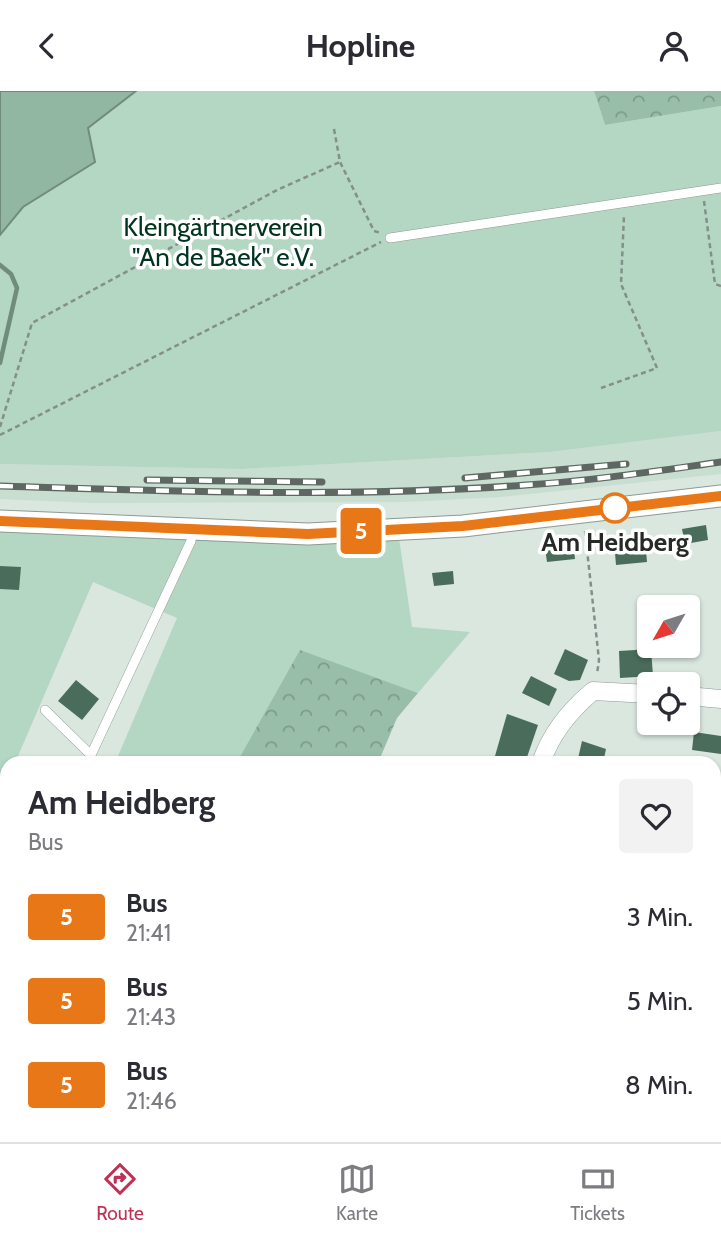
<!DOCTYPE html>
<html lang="de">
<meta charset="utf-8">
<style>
body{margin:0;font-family:Cabin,sans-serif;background:#f2f2f3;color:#2b2b33;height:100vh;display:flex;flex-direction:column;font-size:26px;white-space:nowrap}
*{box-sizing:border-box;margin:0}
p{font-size:23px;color:#7c7c81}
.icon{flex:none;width:38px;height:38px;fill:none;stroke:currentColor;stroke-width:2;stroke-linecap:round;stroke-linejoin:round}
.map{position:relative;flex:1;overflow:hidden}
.sheet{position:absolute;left:0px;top:665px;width:721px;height:387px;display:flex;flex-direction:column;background:#fff;border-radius:21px 21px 0 0;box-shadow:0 2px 5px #0004}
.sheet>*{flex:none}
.badge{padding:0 14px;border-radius:5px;font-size:24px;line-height:46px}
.needle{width:46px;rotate:231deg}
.controls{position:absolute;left:637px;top:504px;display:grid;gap:14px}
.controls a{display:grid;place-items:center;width:63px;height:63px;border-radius:7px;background:#fff;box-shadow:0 2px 5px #0004;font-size:35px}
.map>.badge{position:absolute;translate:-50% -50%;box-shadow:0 0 0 4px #fff}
.round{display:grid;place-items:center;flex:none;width:74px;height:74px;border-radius:7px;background:#f2f2f3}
.overview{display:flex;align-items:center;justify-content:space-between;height:119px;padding:0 28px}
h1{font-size:33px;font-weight:800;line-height:52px}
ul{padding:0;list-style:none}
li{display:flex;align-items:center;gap:21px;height:84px;padding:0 28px}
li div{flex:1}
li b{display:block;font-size:26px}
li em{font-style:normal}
li .badge{min-width:77px;font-weight:700;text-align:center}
header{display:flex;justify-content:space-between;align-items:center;height:91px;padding:0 28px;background:#fff;font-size:32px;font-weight:800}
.tab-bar{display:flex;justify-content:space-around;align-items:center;height:98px;border-top:2px solid #e1e1e2;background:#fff;font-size:19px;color:#7c7c81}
.tab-bar a{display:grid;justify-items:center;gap:4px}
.tab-bar .active{color:#c03155}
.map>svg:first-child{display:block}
.built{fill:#c8ded1}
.green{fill:#b4d7c3}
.forest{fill:url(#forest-crowns)}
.water{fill:#91b6a2;stroke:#718c7d;stroke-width:2}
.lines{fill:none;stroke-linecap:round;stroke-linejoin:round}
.stream{stroke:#718c7d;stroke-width:4.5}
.building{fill:#4a6d5b}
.service-casing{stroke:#8d9a93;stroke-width:10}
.minor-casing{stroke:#8d9a93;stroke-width:19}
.tertiary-casing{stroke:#8d9a93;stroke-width:23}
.path{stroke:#858f89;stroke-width:2.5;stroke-dasharray:5 3.5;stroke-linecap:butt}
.service{stroke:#fff;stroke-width:9}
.minor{stroke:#fff;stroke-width:18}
.tertiary{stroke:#fff;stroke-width:21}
.rail-casing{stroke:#5f6762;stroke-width:7}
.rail{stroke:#fff;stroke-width:4.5;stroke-dasharray:13;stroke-linecap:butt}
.line-casing{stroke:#fff;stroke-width:16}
.line{stroke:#e87817;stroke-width:10}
.stop-dot{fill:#fff;stroke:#e87817;stroke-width:3.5}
.labels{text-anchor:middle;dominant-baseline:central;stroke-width:7;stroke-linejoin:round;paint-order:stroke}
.park-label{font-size:26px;fill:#00331f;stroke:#fff}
.stop-label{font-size:26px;font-weight:bold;fill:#252a27;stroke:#fff}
</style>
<header><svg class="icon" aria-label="back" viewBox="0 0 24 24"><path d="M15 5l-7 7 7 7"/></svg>Hopline<svg class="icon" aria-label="person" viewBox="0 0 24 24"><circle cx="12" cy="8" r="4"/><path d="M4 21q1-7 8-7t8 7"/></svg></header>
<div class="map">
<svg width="721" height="1051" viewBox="0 0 721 1051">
<defs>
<pattern id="forest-crowns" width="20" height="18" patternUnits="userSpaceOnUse" patternTransform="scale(1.75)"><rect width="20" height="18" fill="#98bea9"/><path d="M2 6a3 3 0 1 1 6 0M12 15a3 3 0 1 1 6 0" fill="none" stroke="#7c9b8a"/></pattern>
</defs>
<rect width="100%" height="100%" fill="#d9e7df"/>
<path class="built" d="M721 340V383L500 406 406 411 91 412 0 408V373L242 378 550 361Z"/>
<g class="green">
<path d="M136 0H594L605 34 721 15V340L550 361 242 378 0 373V144L23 116 95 71 88 37Z"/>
<path d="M0 439 399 447 412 536 470 541 418 602 300 560 237 671 115 672 177 527 93 491 15 672H7V814L0 810Z"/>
</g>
<g class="forest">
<path d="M594 0H721V15L605 34Z"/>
<path d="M300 559 418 602 397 627 378 672H200L237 671Z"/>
<path d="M158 1045H265L266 1051H156Z"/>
</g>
<g class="water">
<path d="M0 0H136L88 37 95 71 23 116 0 144Z"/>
<path d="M0 810 7 814V1045H158L156 1051H0Z"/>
</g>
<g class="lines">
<path class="stream" d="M0 174 11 183 17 197 0 272"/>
</g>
<g class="building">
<path d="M706 434 708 449 685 453 682 438Z"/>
<path d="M573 447 575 468 547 471 544 450Z"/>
<path d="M645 447 647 471 616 474 614 450Z"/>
<path d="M0 475 21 476 19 499 0 498Z"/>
<path d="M453 480 454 493 434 495 432 482Z"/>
<path d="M565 558 588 569 580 589 569 590 554 583Z"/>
<path d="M651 558 653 585 620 587 619 560Z"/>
<path d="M531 585 557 598 549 615 522 602Z"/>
<path d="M76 589 99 608 82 629 58 610Z"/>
<path d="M507 623 538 634 525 672H493Z"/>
<path d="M694 641 721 645V663L692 659Z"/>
<path d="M582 650 606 658 603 672H577Z"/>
</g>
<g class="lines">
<defs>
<g id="service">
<path d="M390 147 721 97"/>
<path d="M45 619 91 664 191 450 192 440"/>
</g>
<g id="minor">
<path d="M688 605 721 608"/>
<path d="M541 672C551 642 569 620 593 600L649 603"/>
<path d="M714 929H721"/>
<path d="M469 1051 470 1045"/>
</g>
<path id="tertiary" d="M0 430 308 443 463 435 721 405"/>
</defs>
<use href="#service" class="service-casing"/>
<use href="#minor" class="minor-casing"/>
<use href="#tertiary" class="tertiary-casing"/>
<g class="path">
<path d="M334 38 340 71 374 140 381 142"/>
<path d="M704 110 715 193 721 195"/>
<path d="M601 297 657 277 621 193 624 124"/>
<path d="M0 336 32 232 277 99 340 71"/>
<path d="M0 344 381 151"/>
<path d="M585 440 599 569 597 583"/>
</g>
<use href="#service" class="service"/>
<use href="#minor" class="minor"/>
<use href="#tertiary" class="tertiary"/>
<defs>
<g id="rail">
<path d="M465 387 626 373"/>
<path d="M147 389 322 391"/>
<path d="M0 395C175 400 351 407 526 394 591 390 656 380 721 371"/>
</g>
</defs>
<use href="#rail" class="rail-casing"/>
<use href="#rail" class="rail"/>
</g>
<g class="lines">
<defs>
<path id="line" d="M0 430 308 443 463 435 721 405"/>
</defs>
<use href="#line" class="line-casing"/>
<use href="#line" class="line"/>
</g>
<circle class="stop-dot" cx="615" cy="417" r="14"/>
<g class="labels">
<g class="park-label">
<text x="223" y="136">Kleingärtnerverein<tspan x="223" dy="30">"An de Baek" e.V.</tspan></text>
</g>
<g class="stop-label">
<text x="615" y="451">Am Heidberg</text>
</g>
</g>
</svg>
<div class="controls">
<a><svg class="needle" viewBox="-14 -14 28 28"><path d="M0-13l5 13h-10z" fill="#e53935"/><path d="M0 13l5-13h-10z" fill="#7c7c81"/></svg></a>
<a><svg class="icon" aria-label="locate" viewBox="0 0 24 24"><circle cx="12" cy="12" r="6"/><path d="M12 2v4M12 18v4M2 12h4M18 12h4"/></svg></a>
</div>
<b class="badge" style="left:361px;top:440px;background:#e87817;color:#fff">5</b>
<section class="sheet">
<div class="overview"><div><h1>Am Heidberg</h1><p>Bus</p></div><a class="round"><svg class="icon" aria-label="heart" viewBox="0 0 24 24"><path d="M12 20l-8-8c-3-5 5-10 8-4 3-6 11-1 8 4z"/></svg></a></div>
<ul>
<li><span class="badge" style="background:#e87817;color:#fff">5</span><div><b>Bus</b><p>21:41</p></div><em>3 Min.</em></li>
<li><span class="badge" style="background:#e87817;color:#fff">5</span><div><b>Bus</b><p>21:43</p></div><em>5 Min.</em></li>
<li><span class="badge" style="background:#e87817;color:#fff">5</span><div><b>Bus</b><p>21:46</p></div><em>8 Min.</em></li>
</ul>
</section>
</div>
<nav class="tab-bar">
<a class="active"><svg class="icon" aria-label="directions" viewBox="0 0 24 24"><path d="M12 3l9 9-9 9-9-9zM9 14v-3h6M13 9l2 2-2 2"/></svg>Route</a>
<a><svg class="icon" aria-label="map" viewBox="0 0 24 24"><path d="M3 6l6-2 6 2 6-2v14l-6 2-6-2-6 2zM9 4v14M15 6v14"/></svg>Karte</a>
<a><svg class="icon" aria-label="tickets" viewBox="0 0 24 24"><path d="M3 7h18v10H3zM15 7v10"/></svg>Tickets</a>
</nav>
